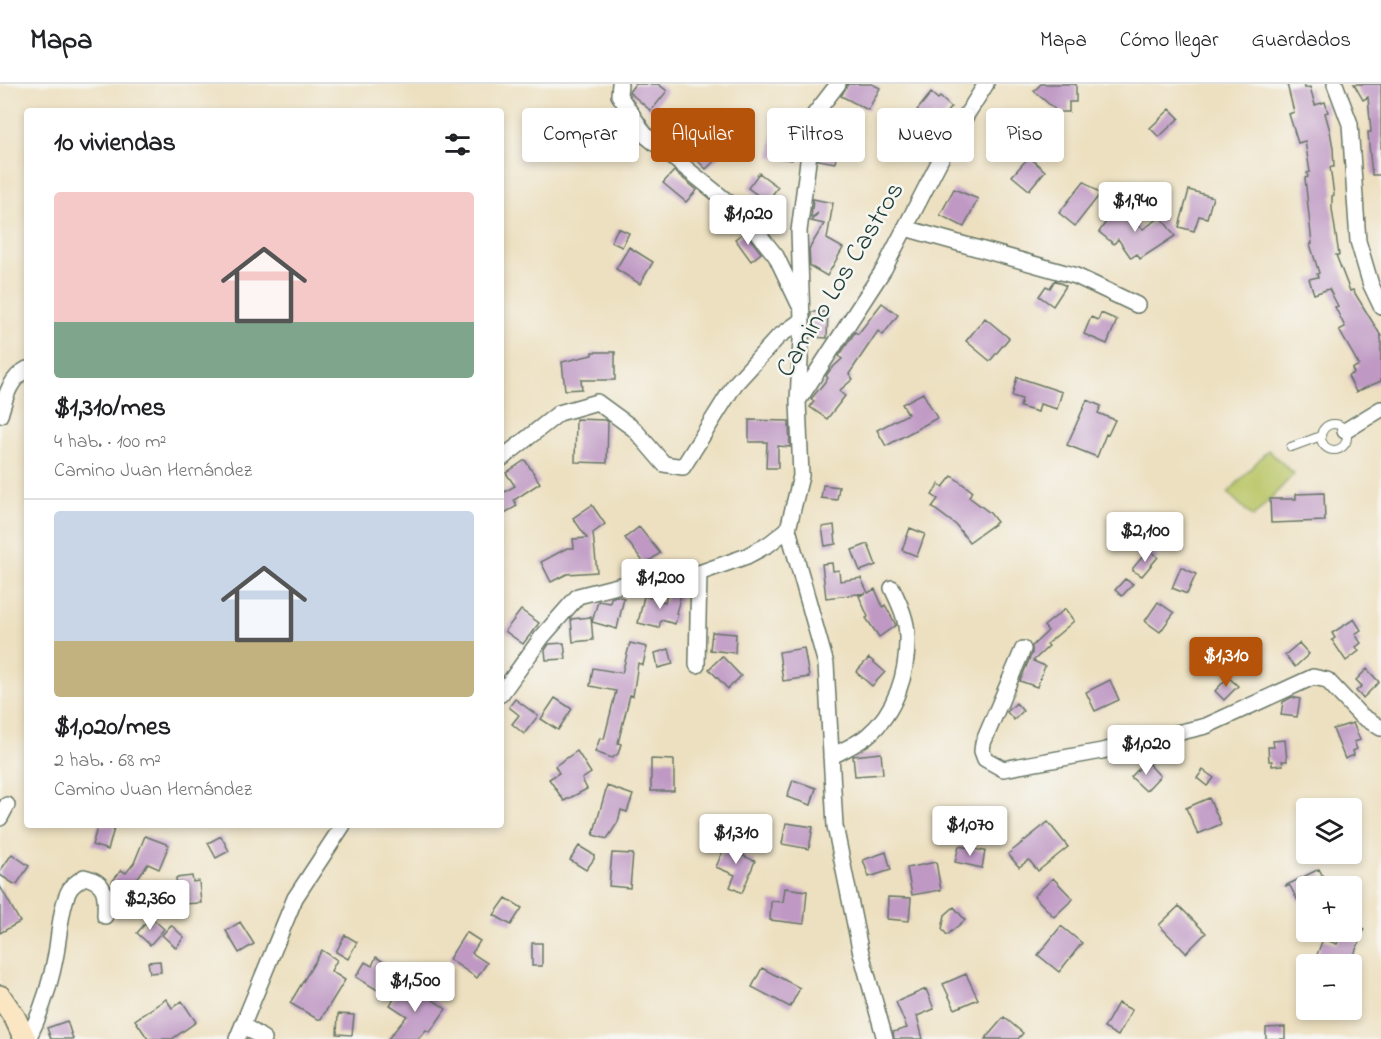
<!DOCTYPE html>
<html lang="es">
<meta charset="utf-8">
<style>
body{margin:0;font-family:"Indie Flower",sans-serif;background:#f2f2f2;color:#202124;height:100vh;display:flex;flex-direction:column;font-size:22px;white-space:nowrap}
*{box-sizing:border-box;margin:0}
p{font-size:20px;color:#757577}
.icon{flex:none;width:33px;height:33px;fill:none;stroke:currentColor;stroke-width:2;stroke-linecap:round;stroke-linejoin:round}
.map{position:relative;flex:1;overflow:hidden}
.side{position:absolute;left:24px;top:24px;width:480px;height:720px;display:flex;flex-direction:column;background:#fff;border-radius:6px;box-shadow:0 3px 9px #0003}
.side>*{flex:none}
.hud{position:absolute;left:522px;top:24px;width:570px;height:54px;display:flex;gap:12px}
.controls{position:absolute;left:1296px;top:714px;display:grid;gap:12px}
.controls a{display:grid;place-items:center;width:66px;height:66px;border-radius:6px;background:#fff;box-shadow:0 3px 9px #0003;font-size:30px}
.price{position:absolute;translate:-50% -51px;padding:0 14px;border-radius:6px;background:#fff;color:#222;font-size:20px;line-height:39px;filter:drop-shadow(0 2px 3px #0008)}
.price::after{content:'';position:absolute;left:50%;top:36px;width:18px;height:14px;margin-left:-9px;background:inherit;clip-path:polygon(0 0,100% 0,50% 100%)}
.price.on{background:#b45309;color:#fff}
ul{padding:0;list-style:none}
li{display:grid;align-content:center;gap:12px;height:318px;padding:0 30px}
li+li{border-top:2px solid #e0e0e0}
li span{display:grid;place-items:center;height:186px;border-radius:6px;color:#555}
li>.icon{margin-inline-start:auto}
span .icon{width:108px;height:108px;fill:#fffc;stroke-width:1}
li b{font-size:26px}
h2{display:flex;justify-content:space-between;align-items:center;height:72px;padding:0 30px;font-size:26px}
.tag{padding:0 21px;border-radius:6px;background:#fff;box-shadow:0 3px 9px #0003;font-size:21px;line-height:54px}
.tag.on{background:#b45309;color:#fff}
header{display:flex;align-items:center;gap:36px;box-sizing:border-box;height:84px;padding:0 30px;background:#fff;border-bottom:2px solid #e0e0e0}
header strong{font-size:28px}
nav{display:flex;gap:33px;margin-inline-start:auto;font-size:21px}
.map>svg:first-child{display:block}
.green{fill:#bac667;stroke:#6c824e;stroke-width:1.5}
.building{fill:#bf99c4}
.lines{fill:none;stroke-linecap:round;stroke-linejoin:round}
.lane-casing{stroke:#677665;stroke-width:10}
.street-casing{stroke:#677665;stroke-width:18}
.secondary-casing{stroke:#677665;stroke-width:24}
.lane{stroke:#fff;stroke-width:8}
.street{stroke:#fff;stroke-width:15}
.secondary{stroke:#fbe6c4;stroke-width:21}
.labels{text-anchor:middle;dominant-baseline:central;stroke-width:5;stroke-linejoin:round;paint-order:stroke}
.street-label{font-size:27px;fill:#1f3d34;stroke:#f6f6f2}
</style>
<header>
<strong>Mapa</strong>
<nav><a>Mapa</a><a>Cómo llegar</a><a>Guardados</a></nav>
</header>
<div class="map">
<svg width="1381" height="955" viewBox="0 0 1381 955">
<rect width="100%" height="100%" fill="#f6f6f2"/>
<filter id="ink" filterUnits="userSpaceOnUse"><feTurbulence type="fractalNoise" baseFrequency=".0167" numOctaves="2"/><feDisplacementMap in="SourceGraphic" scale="12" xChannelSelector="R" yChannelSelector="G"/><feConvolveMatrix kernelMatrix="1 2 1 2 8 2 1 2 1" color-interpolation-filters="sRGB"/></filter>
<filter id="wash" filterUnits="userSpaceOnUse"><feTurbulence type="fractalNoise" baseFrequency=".008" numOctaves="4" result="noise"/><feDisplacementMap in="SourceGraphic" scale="24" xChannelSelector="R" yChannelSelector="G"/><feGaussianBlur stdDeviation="1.35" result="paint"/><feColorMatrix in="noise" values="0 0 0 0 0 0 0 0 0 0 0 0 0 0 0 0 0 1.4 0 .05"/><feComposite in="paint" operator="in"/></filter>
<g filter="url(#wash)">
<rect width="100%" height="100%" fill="#ede0c0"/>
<path class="green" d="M1268,366L1294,390L1253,433L1228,409Z"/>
<g id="blocks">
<path class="building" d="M635,0H658L667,7L651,27L629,8Z
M848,0H872L880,4L868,26L841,12Z
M1041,0H1076V18H1069V28H1058L1034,7Z
M1287,0H1304L1305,4L1310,3L1315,21L1325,18L1328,28L1325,29L1330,47L1333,64L1334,83H1330L1334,111L1332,112V125L1339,171H1336L1350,207L1353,206L1381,252V297L1356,308L1348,292L1354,289L1352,285L1359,281L1339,246L1345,243L1335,223L1338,222L1329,205L1314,210L1309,195L1318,193L1317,190L1319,189L1310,160H1312L1305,94L1308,93L1307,89L1310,88L1305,57L1298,59L1289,30L1294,28Z
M1354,0H1381V91H1372L1369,61L1368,48H1371L1368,13L1363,16Z
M931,9L938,15L940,13L951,23L940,36L934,32L926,40L914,30Z
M1170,25L1179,34L1159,53L1150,44Z
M599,29L609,41L589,57L579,45Z
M826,32L843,35L835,79L818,76L823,38Z
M675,41L681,51L670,58L664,48Z
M773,43L796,46L792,76L770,73Z
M697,45L722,70L706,85L681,60Z
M1029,73L1045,87L1029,106L1012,92Z
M674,87L697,106L686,118L663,99Z
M759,89L778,103L767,118L748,104Z
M1084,97L1100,110L1075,142L1059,129Z
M954,105L978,115L964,143L940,131Z
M1189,106L1213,113L1207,134L1199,132L1194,147L1179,143Z
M813,115L833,119L827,155L843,164L827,192L810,182L809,165L824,140L811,137L818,129L811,134Z
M1120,117L1133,127L1128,133L1143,145L1161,133L1175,152L1140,175L1137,170L1131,174L1118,155L1114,160L1099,148Z
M618,144L629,149L622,163L611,158Z
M745,148L761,169L751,177L735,155Z
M629,163L653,178L640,200L616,185Z
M1055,196L1066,202L1053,222L1039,212L1046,202L1050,204Z
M882,219L898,231L883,251L878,247L849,290L853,295L839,307L845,312L827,335L810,323L814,317L811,315L828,294L826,292L830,286L842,275L839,272L855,248L858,250Z
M811,228H828L827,254L811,253Z
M1101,229L1117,236L1107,260L1084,250L1091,233L1098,236Z
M985,234L1009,254L990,277L966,257Z
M592,268H615V296H581L582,305L565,306L562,278L592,271Z
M1017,293L1062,308L1057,325L1040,320L1038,328L1020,323L1022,315L1012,312Z
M923,309L937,334L886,362L877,346L908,330L902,320Z
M1087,316L1101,322L1098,329L1115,336L1108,351L1106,350L1097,373L1067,361Z
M576,335L605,336L608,338L607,379L575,378Z
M749,336L789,337L790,363L778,362V384H766L767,358H749Z
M525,376L540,399L514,416L517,422L501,431V410L515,402L506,389Z
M952,392L972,407L969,413L990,429L997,438L969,458L956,441L932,423L938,415L932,411L939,400L943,403Z
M823,401L839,403L837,416L821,414Z
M1324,409L1325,437L1271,439L1270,415H1296V410Z
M592,421L605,440L593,449L597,488L567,490L551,498L541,478L567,464H574L573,455L587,454L573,434Z
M834,441L836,460L825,462L822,443Z
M639,443L660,469L645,480L625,454Z
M910,444L925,450L917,472L902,466Z
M868,460L876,481L860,487L852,466Z
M1149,465L1158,473L1142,492L1133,487V484Z
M832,479L833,487L839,486L840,497L861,494L868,509L875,505L883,523L885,521L896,541L879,553L866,534L868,533L859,512L866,509L826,514L822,480Z
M1181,483L1196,490L1187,510L1172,504Z
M1125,495L1133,500L1122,512L1115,506Z
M668,507L681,511L676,529L678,530L675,540L661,536L659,544L638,539L644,512L665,518Z
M616,512L624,514L617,545L592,538L598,517L610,519L611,514Z
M1158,518L1174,529L1160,548L1145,537Z
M1065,525L1074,537L1047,560L1049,562L1033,577L1045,582L1037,603L1020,597L1032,569V562L1048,547L1044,542Z
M521,526L539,539L523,560L505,547Z
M591,533L593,556L573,558L571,535Z
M1354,535L1361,546L1355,550L1361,559L1356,563L1359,567L1346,577L1332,556L1335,554L1332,549Z
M712,548L736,550L735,569L710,566Z
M564,559L566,575L546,576L545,566L549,560Z
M630,559L647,563L643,581L638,579L633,612L630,611L618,659L621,660L618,670L612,674L595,668L600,654L604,655L616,607L590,602L593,584L622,589Z
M1299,559L1309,570L1295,583L1285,571Z
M804,564L809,593L783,597L779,568Z
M669,565L673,580L658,584L655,569Z
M722,572L741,592L728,605L709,585Z
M869,574L885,588L872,602L856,588Z
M1367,585L1379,598L1363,614L1356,607L1362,602L1356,596Z
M1228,593L1238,602L1224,616L1215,607Z
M1110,596L1119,616L1095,627L1086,608Z
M1292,613L1300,615L1297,633L1281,631L1283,618Z
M555,614L572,625L558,646L541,635Z
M515,615L538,632L524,650L512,640L519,631L509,623Z
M1016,619L1023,627L1014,636L1007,628Z
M1353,639L1360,656L1354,658L1357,665L1353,667L1354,671L1345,675L1333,645Z
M1285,656L1287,677H1282L1283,681L1272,682V677H1269L1268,663H1274L1273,657Z
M577,667L591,689L582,695L587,705L564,717L549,695L559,689L555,682Z
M881,669L883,690L855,692L853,672Z
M651,675L674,676V707H651Z
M1146,677L1160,692L1146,707L1131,693Z
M1203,686L1214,694L1207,702L1197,694Z
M793,696L816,704L811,721L787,713Z
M607,702L633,711L627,728L621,726L618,738L607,755L593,751Z
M1209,714L1221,740L1198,750L1186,724Z
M1048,738L1068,763L1038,787L1029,776L1019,783L1008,770Z
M786,739L813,743L809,765L782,760Z
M98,741H115L108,766L92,761Z
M145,752L169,761L159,785L148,780L136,796L148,806L129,830L115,819L124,808L112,798L121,786L126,789L134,779Z
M221,752L229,767L216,774L208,759Z
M727,757L747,765L743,772L755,777L742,809L730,803L735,791L716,783Z
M579,762L594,771V775L586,786L570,776Z
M959,762L985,767L982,784L955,778Z
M886,768L891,786L869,793L863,776Z
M612,769L633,770L630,804L609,802Z
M12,770L29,782L17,800H14L0,791V787Z
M936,778L941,806L912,811L907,784Z
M1319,785L1328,802H1306V813L1298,817L1290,802H1285Z
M192,792L193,798L199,797L201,819L179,820L176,794Z
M1053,794L1073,815L1054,833L1034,812Z
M0,802L20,838L0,849Z
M785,804L807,807L804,840L770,836L771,817L783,818Z
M888,813L911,814L909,837L887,835Z
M506,814L522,824L511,841L494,831Z
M1179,822L1206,849L1186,869L1159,841Z
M954,823L965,836L947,851L942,845L945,831Z
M151,833L164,845L150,861L137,849Z
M240,838L254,860L239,869L226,847Z
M1352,840L1364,845L1352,876L1342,871L1338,880H1328L1315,876L1323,855L1337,860L1342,848H1352Z
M171,841L184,853L176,864L162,851Z
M1061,842L1082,859L1059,888L1038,871Z
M466,848L480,857L472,869L487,879L477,894L449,875Z
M345,851L357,858L348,875L336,868Z
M532,859H542V882H532Z
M322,866L337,876L331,887L345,896L321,935H317L290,919Z
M376,873L393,884L379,907L356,893L365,878L372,882Z
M160,877L161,888L150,889L148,878Z
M762,884L800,904L790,923L752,903Z
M966,890L978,915L955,925L943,900Z
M406,897L446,925L430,948L426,946L418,955H388L407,932L390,921Z
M926,905L934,925L917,932L923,955H894L893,948L907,944L896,918Z
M166,915L172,924L182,917L196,938L172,955H148L135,936Z
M1118,919L1132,926L1118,952L1104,944Z
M338,930L354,931L352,951L337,950Z
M1004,933L1023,949L1018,955H985Z
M67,937L73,955H51L47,944Z
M1285,943V955H1266V944Z"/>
</g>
</g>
<g filter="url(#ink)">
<use href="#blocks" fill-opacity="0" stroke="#677665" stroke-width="1.5"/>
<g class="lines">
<g class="lane-casing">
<path id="lane" d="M1321 353a13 13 0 1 1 26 0a13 13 0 1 1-26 0Z
M1291,363L1321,352"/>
</g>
<g class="street-casing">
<path id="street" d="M620,0L619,11L646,52L734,123L752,142L776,172L799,220
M1335,0L1350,40L1358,157L1371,201L1381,222
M905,144L1076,192L1137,221
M798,317L802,236L799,147L814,31L838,0
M0,331C5,314 10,294 27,285
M1345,347L1381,325
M501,375L559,329L597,318L634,345L664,380L683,383L735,300L778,253L802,236
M788,445L826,580L835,742L860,865L885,955
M1023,565L983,659L982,667L985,675L1003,685L1102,667L1206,642L1313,593L1327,596L1360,631L1381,644
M697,581L699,489
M501,610L542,553L578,512L653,493L699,489L747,472L769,460L788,445L801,392L798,317L884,185L950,57L986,0
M831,673C843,666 857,660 867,652C896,628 908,589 907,552C907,535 899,519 892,504
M0,734L7,721
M243,941L264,955
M28,955C41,929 51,898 56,870C59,853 61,819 70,805C73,800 79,797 84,793C107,798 106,811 105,832
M237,955L295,814L343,741"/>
</g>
<g class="secondary-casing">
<path id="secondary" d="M0,912L15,934L25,955"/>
</g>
<use href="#lane" class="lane"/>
<use href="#street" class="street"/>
<use href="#secondary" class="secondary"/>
</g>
</g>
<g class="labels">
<g class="street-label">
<text transform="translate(841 196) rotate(-59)">Camino Los Castros</text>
</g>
</g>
</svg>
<div class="controls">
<a><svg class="icon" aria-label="layers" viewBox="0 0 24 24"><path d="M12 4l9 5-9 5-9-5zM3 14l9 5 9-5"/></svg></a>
<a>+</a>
<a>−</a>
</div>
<b class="price" style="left:1135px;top:149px">$1,940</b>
<b class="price" style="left:748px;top:162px">$1,020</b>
<b class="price" style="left:1145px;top:479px">$2,100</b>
<b class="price" style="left:660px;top:526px">$1,200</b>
<b class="price on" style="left:1226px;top:604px">$1,310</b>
<b class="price" style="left:1146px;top:692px">$1,020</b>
<b class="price" style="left:970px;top:773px">$1,070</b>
<b class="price" style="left:736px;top:781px">$1,310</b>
<b class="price" style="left:150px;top:847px">$2,360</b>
<b class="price" style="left:415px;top:929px">$1,500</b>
<div class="hud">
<a class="tag">Comprar</a>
<a class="tag on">Alquilar</a>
<a class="tag">Filtros</a>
<a class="tag">Nuevo</a>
<a class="tag">Piso</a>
</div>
<section class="side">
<h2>10 viviendas<svg class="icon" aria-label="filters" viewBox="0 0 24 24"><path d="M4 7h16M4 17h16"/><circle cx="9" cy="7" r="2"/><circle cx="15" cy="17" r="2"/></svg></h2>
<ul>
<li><span style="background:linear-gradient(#f6c9c9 70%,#7fa58c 0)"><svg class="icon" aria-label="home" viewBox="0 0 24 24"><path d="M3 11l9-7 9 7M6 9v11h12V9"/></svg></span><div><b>$1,310/mes</b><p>4 hab. · 100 m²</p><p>Camino Juan Hernández</p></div></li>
<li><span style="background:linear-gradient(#c9d6e8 70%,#c2b280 0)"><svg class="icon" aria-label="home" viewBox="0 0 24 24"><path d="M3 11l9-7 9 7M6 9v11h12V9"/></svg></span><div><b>$1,020/mes</b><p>2 hab. · 68 m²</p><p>Camino Juan Hernández</p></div></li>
</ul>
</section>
</div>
